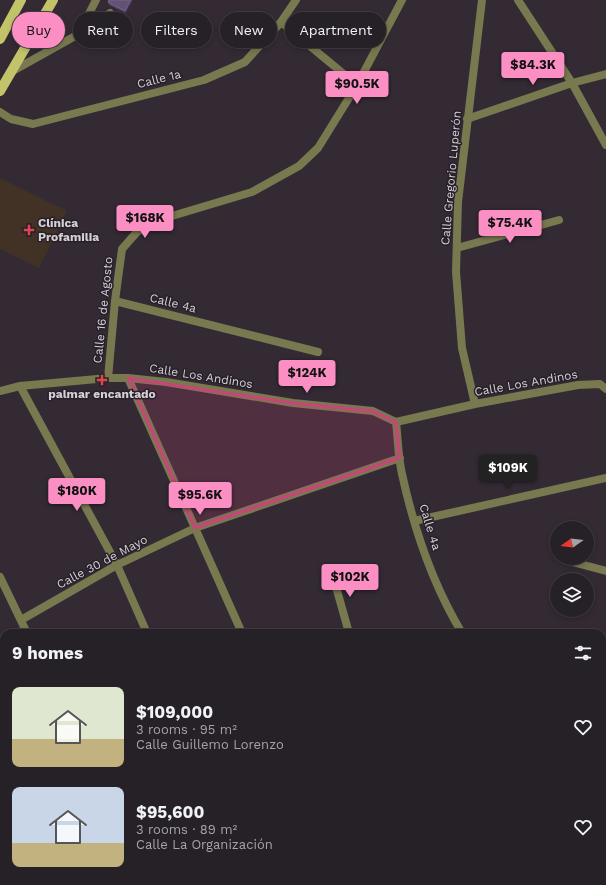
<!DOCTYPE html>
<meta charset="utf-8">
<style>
body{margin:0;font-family:"Work Sans",sans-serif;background:#322d33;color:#f1f3f6;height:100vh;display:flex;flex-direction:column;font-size:15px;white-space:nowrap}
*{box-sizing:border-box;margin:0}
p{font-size:13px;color:#a4a3a7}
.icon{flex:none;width:22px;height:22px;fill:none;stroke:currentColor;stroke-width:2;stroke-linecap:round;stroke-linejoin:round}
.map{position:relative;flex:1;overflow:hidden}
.sheet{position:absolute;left:0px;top:629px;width:606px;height:256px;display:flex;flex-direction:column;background:#262027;border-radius:12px 12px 0 0;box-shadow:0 2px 6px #0003,0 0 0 1px #423e44}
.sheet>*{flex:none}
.guide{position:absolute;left:12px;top:12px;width:400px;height:36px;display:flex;gap:8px}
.needle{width:26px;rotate:256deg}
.controls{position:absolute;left:550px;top:521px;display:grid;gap:8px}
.controls a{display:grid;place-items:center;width:44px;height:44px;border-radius:50%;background:#262027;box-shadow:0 2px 6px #0003,0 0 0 1px #423e44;font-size:20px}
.price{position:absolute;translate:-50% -34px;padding:0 9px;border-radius:4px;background:#fb8fc4;color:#111;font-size:13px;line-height:26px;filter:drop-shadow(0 1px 2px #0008)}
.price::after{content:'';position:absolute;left:50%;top:24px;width:12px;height:9px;margin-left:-6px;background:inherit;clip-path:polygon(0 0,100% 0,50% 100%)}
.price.selected{background:#222;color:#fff}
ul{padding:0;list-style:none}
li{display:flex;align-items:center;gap:12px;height:100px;padding:0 12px}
li span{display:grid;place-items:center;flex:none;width:112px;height:80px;border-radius:8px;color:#555}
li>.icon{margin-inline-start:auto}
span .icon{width:48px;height:48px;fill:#fffc;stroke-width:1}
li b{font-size:17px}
h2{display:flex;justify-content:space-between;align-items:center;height:48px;padding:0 12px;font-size:17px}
.tag{padding:0 14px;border-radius:18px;background:#262027;box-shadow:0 2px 6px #0003,0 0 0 1px #423e44;font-size:14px;line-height:36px}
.tag.selected{background:#fb8fc4;color:#111}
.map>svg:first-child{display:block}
.medical{fill:#413225}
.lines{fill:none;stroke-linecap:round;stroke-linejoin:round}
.lane{stroke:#78794f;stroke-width:8}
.street{stroke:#78794f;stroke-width:8}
.primary{stroke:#c3c46a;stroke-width:10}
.wall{fill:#53436a}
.shaded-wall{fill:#403250}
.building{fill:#615276;stroke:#736685}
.marked{fill:#c7467a;fill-opacity:0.2;stroke:#c7467a;stroke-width:3;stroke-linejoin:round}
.health-dot{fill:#e0444e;stroke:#29212a;stroke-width:1.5}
.labels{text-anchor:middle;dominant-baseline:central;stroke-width:3;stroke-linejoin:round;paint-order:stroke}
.street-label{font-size:12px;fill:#d5d0d6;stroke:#29212a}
.poi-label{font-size:12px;font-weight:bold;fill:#d5d0d6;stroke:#29212a;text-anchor:start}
</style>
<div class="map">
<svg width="606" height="885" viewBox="0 0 606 885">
<rect width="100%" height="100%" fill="#332a34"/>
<path class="medical" d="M0,178L67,211L39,268L0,249Z"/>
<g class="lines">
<path class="lane" d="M79,33L96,0
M11,72L77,35L110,13"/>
<path class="street" d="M518,0L572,83L606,145
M281,22L357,85
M0,112L11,119L33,124L204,80L245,62L281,22L296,0
M467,119L572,83L606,74
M457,248L559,220
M115,301L318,352
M108,378L115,301L122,249L137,232L162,219L252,192L299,166L318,148L357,85L402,0
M128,378L242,633
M20,386L117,565L147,633
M0,391L20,386L108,378H128L166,382L293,403L373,411L396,422L475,404L578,385L600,384L606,389
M475,404L462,348L456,272L458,202L482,0
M396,422C398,439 398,457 402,474C414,529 433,585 462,633
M414,521L606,478
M565,560L606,571
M331,569L349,633
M0,577L27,633
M21,620L117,565L195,528L400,458
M602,686L606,689
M0,865L4,875
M6,881L8,885
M120,881L121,885
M246,881L247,885
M353,881L356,885
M397,881L398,885
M498,881V885
M227,885L236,881"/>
<path class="primary" d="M0,39L21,0
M0,91L53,0"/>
</g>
<path class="wall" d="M133,0L126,13L109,5L108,2Z"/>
<path class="shaded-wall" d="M131,0H133L126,13L125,11Z"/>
<path class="building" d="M109,0H131L125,11L108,2Z"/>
<path class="marked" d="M128,378L293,403L373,411L396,422L400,458L195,528Z"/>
<g class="health-dot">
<path d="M27 224h4v4h4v4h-4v4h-4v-4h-4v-4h4z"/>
<path d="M100 374h4v4h4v4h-4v4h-4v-4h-4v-4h4z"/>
</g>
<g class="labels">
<g class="street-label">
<text transform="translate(159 79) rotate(-14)">Calle 1a</text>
<text transform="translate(451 178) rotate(-85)">Calle Gregorio Luperón</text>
<text transform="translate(173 303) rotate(14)">Calle 4a</text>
<text transform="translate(103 310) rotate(-84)">Calle 16 de Agosto</text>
<text transform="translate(201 376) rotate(9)">Calle Los Andinos</text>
<text transform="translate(526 383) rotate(-10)">Calle Los Andinos</text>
<text transform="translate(430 527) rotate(73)">Calle 4a</text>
<text transform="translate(102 562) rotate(-28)">Calle 30 de Mayo</text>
</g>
<g class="poi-label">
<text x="38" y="223">Clínica<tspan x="38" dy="14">Profamilia</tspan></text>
<text x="102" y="394" text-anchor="middle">palmar encantado</text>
</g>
</g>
</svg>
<div class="controls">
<a><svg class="needle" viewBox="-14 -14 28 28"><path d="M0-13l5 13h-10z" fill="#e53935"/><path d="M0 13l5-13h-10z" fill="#a4a3a7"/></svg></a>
<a><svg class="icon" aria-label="layers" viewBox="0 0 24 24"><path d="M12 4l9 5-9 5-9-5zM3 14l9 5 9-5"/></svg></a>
</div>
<b class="price" style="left:533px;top:86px">$84.3K</b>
<b class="price" style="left:357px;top:105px">$90.5K</b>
<b class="price" style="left:145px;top:239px">$168K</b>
<b class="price" style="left:510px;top:244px">$75.4K</b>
<b class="price" style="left:307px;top:394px">$124K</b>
<b class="price selected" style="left:508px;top:489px">$109K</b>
<b class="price" style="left:77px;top:512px">$180K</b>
<b class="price" style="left:200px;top:516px">$95.6K</b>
<b class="price" style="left:350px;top:598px">$102K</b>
<div class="guide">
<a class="tag selected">Buy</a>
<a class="tag">Rent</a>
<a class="tag">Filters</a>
<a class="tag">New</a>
<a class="tag">Apartment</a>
</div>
<section class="sheet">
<h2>9 homes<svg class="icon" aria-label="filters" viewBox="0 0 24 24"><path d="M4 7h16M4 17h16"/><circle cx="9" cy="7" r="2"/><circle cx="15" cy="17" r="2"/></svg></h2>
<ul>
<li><span style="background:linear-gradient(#dfe7d0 65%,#c2b280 0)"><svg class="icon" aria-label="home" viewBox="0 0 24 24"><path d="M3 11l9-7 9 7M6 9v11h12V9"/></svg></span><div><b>$109,000</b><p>3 rooms · 95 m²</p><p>Calle Guillemo Lorenzo</p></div><svg class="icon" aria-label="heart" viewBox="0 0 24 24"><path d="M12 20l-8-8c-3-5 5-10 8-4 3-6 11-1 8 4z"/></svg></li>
<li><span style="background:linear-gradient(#c9d6e8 70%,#c2b280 0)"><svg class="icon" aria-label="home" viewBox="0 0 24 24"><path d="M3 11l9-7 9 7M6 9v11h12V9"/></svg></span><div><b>$95,600</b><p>3 rooms · 89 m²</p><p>Calle La Organización</p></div><svg class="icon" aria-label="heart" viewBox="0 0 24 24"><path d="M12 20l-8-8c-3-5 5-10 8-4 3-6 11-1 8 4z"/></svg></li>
</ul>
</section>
</div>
